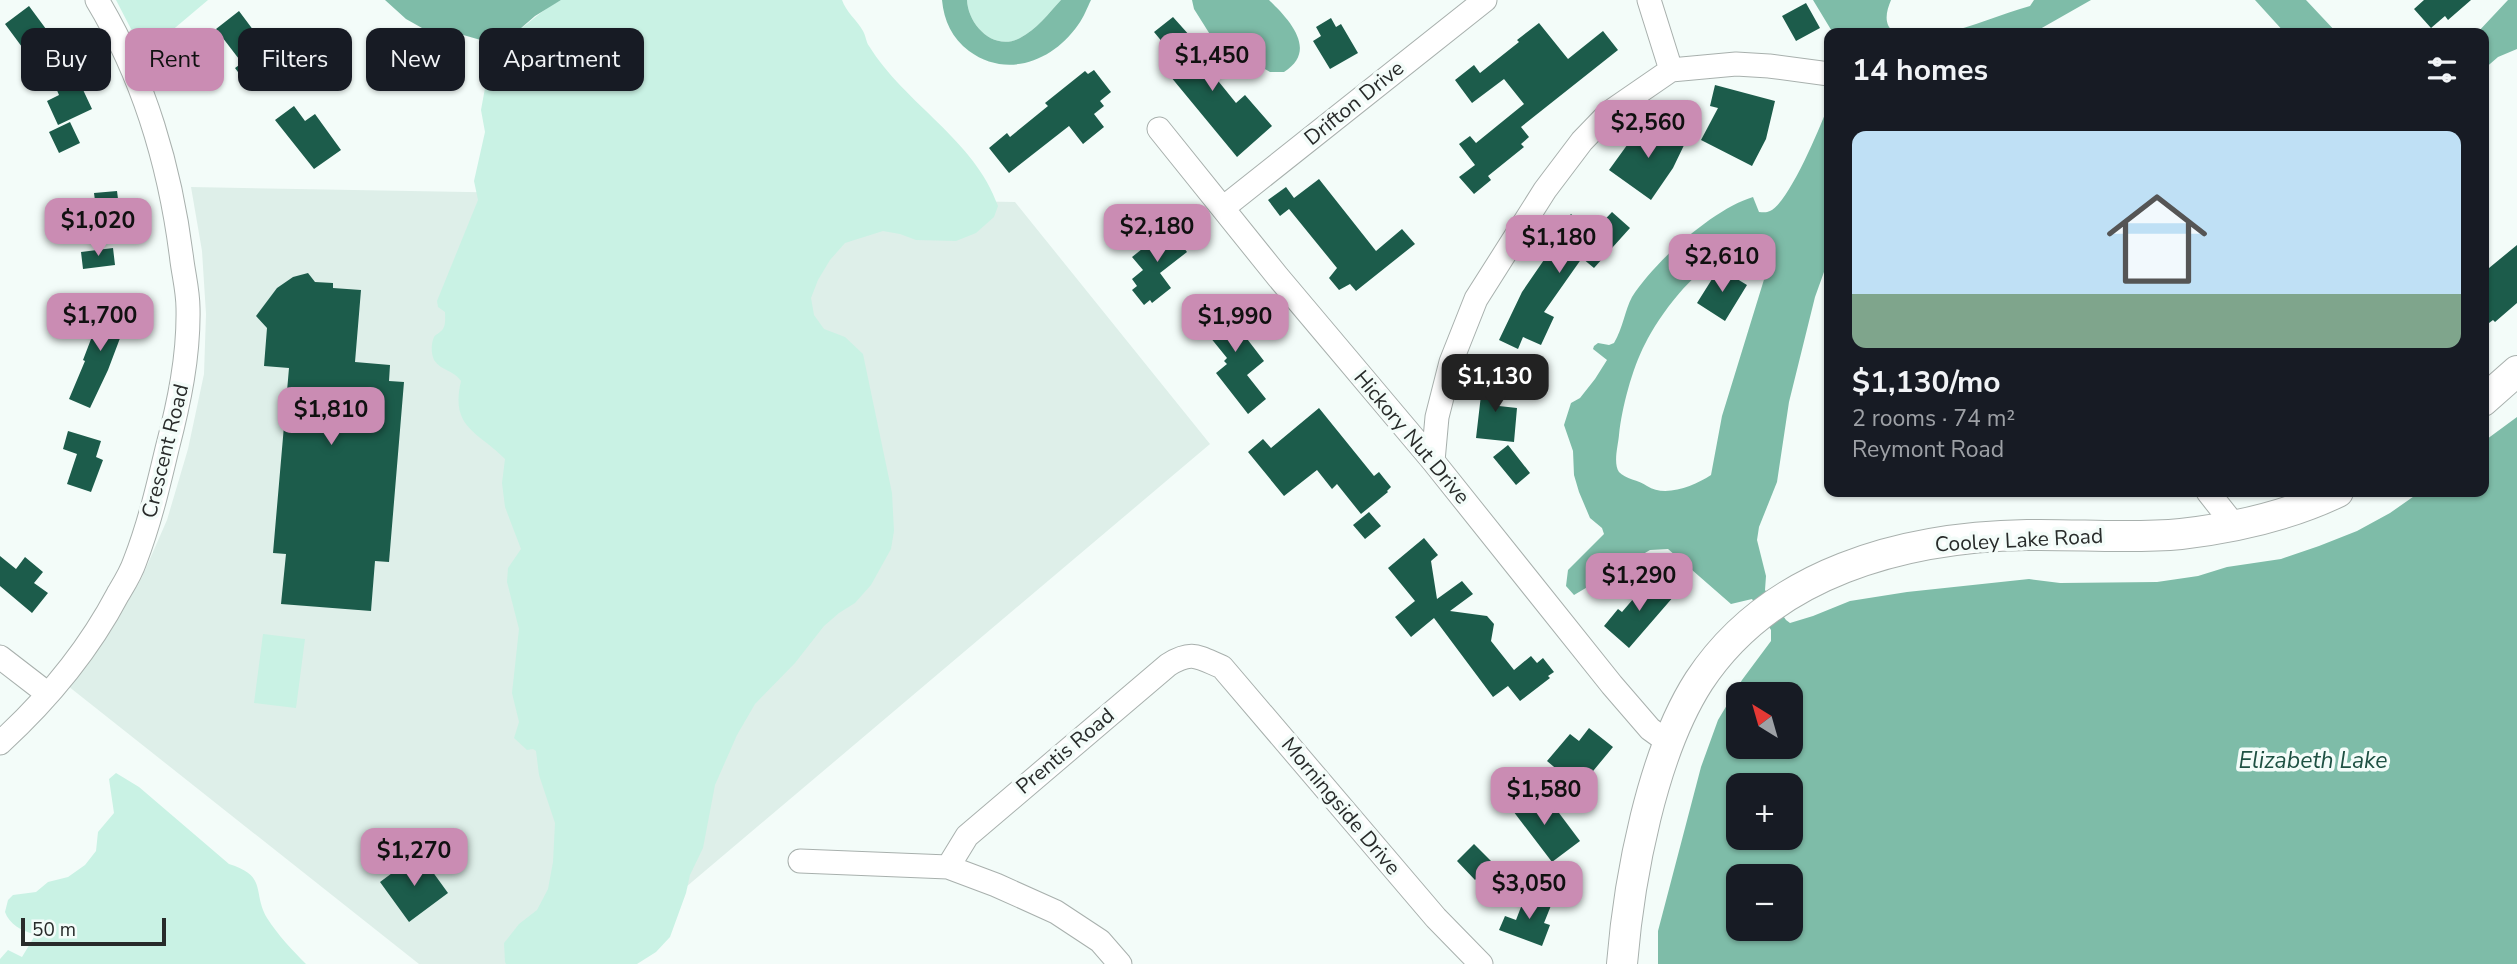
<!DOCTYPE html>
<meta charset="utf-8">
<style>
body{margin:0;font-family:"Nunito Sans",sans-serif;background:#242831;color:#f1f3f6;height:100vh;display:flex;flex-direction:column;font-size:26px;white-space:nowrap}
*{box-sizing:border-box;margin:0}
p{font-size:23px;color:#9ea1a6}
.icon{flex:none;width:38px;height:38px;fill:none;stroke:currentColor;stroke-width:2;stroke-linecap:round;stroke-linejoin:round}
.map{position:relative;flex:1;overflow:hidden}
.details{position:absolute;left:1824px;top:28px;width:665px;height:469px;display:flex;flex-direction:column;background:#171b24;border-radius:14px;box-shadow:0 2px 5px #0004}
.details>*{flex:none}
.guide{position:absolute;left:21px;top:28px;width:665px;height:63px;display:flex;gap:14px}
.needle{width:46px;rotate:323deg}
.controls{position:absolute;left:1726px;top:682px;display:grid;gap:14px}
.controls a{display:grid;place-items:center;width:77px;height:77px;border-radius:14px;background:#171b24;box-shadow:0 2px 5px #0004;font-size:35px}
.scale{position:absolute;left:21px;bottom:18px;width:145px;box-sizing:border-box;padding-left:7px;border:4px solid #282b2a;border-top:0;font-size:19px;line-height:24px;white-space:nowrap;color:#282b2a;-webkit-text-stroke:5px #f3fcf9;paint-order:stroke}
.price{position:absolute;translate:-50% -60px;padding:0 16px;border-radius:14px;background:#ca8cb3;color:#111;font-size:23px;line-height:46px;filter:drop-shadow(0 2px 4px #0008)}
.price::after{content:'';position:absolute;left:50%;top:42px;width:21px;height:16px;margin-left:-10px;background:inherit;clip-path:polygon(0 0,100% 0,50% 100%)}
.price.current{background:#222;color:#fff}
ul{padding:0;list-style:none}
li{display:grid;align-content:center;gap:14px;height:371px;padding:0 28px}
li+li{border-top:2px solid #363941}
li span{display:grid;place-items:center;height:217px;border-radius:14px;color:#555}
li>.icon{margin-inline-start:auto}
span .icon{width:126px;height:126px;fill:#fffc;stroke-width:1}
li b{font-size:30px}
h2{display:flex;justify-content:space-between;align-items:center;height:84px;padding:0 28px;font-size:30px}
.pill{padding:0 24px;border-radius:14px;background:#171b24;box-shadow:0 2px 5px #0004;font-size:24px;line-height:63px}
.pill.current{background:#ca8cb3;color:#111}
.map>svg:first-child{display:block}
.built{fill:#deefe9}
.green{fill:#c9f2e4}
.water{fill:#7ebca8;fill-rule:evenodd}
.building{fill:#1c5c4b}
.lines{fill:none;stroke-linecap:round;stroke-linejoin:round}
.minor-casing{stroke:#a8b0ad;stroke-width:25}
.major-casing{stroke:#a8b0ad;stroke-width:32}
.minor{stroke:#fff;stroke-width:23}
.major{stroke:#fff;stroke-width:30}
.labels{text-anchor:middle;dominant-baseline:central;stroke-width:7;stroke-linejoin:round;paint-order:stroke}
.street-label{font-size:21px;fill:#282b2a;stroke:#f3fcf9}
.water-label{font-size:23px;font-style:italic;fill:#1e5143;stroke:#f3fcf9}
</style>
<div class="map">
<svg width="2517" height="964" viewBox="0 0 2517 964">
<rect width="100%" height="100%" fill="#f3fcf9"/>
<path class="built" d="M191,187L1015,202L1210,444L595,964H419L68,686L110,632L142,577L167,520L188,449L204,374L206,314L202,251Z"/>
<path class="green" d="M116,0H208L144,54Z
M561,0H842C846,12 857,20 863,31C866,36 866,42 869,46C905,104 975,140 998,206L994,217L976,233L956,241L916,240L900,234L883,231L845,243L830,260L818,280L811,298L814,315L824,329L845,337L863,354L892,493L894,531L891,549L871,585L855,603L839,613L824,626L795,663L755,704L737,735L715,785L703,848L690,875L686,893L670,937L656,952L637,964H506L505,962L504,943L519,924L537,910L548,889L553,862L555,823L539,775L536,751L533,749L527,750L514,738L519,722L512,693L519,629L507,582L508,568L521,549L505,507L502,483L505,459C477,431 450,428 461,381C454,370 441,371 434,360C431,354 431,343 434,337C436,334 440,333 443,329C446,324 445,318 445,312L438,307L437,301L478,200L474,181L485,132L481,110L485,88L497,69L498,55L491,43C519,37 536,12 561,0Z
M967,0H1061C1049,13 1036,30 1020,38C994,52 968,25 967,0Z
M263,634L305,639L296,708L254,703Z
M116,773L139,787L229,864C268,876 252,892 267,918C277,934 293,951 306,964H0V959L8,950L22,957L34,937V934C22,931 9,924 5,912L8,900L13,895L36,892L48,882L68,877L85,865L96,851L98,832L114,813L109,779Z"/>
<path class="water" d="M385,0H561L535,16L506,41L491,43L446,30L432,32L422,28L406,19Z
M942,0H967C968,25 994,52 1020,38C1036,30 1049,13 1061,0H1091C1087,8 1084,17 1078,25C1053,61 1007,79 969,51C952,38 944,21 942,0Z
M1192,0H1269C1290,20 1318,51 1284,72H1270L1216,40L1211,36L1194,9Z
M1813,0H1891C1886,12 1883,25 1895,33H1833Z
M2034,0H2091L2033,33H1943C1973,27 2001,14 2030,6Z
M2255,0H2306L2337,33H2285Z
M2508,0H2517V49L2498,57L2483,70V33H2477Z
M1829,104V258L1815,297L1789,402L1777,482L1759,527L1757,540L1766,576L1765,590L1786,620L1790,623L1813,616L1850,601L1907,592L2029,579L2060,583L2157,582L2198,576L2227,567L2281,559L2319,546L2357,531L2390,513L2420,492H2483V442L2517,417V964H1658V931L1701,767L1718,720L1742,680L1771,641V630L1752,599L1731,604L1668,549L1650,550L1574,595L1566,586L1568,570L1604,534L1602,528L1590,518L1579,492L1574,475L1573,451L1564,425L1571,403L1580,398L1595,379L1607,360L1593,349L1594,346L1598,343L1609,345L1614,343C1623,328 1625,310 1632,297C1654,262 1713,209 1753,197L1759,212C1763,212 1766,213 1770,211C1789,203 1821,125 1829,104ZM1751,246L1761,249L1766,255V273L1722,416L1711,475C1694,486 1665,498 1647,486C1639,480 1625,479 1619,472C1613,463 1618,446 1619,435C1622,407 1632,369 1645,344C1664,307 1707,251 1751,246ZM1738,695H1790V747H1738ZM1738,786H1790V838H1738ZM1738,877H1790V929H1738Z"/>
<path class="building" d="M2424,0H2471L2448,20L2445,16L2431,28L2414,9Z
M1806,3L1820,28L1796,41L1782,16Z
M29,6L46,29L22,47L5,24Z
M239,11L266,47L257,55L272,75L252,91L235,68L242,63L216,29Z
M1173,17L1190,36L1185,40L1236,103L1245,95L1272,126L1237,157L1166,71L1178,61L1154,32Z
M1331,18L1336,27L1341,24L1358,53L1330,69L1313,41L1321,36L1316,27Z
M1539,23L1568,59L1603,31L1618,50L1521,127L1529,137L1521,144L1524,147L1488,176L1491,180L1474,194L1459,177L1475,165L1459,144L1470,136L1476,143L1524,104L1504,79L1472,103L1455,80L1474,65L1480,73L1519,42L1517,40Z
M1094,70L1111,92L1100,101L1104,106L1094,114L1104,127L1083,144L1069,126L1009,173L989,148L1007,133L1010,137L1048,106L1045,103L1085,71L1088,74Z
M78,79L92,109L58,125L47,101L59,95L56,88Z
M1715,85L1775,101L1766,139L1752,166L1701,140L1718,108L1710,106Z
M294,106L305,121L315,114L341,150L314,169L275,120Z
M70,122L80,143L59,153L49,132Z
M1651,124L1686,141L1673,168L1651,200L1609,170L1638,130L1644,133Z
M1319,179L1376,251L1402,229L1415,244L1356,291L1350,284L1339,290L1329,278L1337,268L1289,209L1280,216L1268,200L1286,187L1294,198Z
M117,191L123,238L100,240L94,193Z
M1612,212L1630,228L1594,268L1582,258L1544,312L1554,317L1541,345L1523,337L1518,349L1499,340L1522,292L1559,238L1554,234L1571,214L1587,229L1590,225L1595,230Z
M1172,225L1188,245L1184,248L1187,252L1160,273L1171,288L1152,303L1150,300L1144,305L1132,290L1137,286L1132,279L1143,270L1132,257Z
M2517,245V303L2495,322L2493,320L2489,323L2483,315V273Z
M113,248L115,265L83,269L81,252Z
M1719,268L1747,285L1725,321L1697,303Z
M308,273L315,282L333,283V288L361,290L355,362L390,365L389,381L404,382L389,562L375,561L371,611L281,604L286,554L273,553L289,368L264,366L267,328L256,316L277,288L293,277Z
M106,300L131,309L108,370L90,408L69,399L85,361L83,360Z
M1218,304L1227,315L1241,305L1254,321L1241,331L1264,361L1247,375L1266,399L1248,414L1216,373L1227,364L1224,361L1227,358L1197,321Z
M1483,378L1502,380L1499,406L1517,408L1514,442L1476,438Z
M1319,408L1374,476L1379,472L1391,487L1387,491L1388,492L1361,514L1337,484L1332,489L1317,470L1284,496L1248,452L1263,439L1271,448Z
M68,431L101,441L96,457L103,460L91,492L67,484L77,454L63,449Z
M1508,445L1530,473L1516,485L1493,457Z
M1369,512L1381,526L1365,539L1353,525Z
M1424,538L1438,555L1431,561L1437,599L1462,581L1473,594L1450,611L1487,616L1494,624L1491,641L1514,670L1531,656L1537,663L1543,658L1554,672L1548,676L1550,678L1520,701L1508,686L1493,697L1434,618L1411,637L1395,617L1415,601L1388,568Z
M0,556L16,569L25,557L43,572L34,583L48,593L32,613L0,586Z
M1652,577L1674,596L1629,648L1604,626L1618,609L1622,612Z
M1589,728L1613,747L1579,788L1547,761L1570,734L1579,741Z
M1524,790L1545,817L1556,809L1580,841L1552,862L1507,803Z
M1474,844L1493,863L1475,880L1457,861Z
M419,853L448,893L409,922L380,882Z
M1526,894L1552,903L1544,923L1550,925L1542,946L1499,930L1505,916L1516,920Z"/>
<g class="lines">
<g class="minor-casing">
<path id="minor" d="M1649,0L1671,70
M1159,129L1278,277L1433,461L1612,685L1650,729L1668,742
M1223,208L1485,0
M1433,461L1437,417L1451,362L1476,299L1545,190L1582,141L1610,112L1671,70L1736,64L1769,66L1829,74
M2208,492L2234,525
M0,657L48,694
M0,743C47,700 88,651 118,594C124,584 131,573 135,561C149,525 158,487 167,449C179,403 189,356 188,308C188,292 184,276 182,261C171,170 144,78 97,0
M800,861L948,867L996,885L1056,912L1100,941L1120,964
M948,867L967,836L1168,665C1192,650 1198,657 1222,667L1436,918L1481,964"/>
</g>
<g class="major-casing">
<path id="major" d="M2483,401L2517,371
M1622,964C1629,878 1652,754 1699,681C1771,572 1904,537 2027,535C2078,534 2130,539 2181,534C2233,528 2290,515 2338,492"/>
</g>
<use href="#minor" class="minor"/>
<use href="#major" class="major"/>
</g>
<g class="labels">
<g class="street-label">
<text transform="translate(1354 103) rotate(-39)">Drifton Drive</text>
<text transform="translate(1412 437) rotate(50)">Hickory Nut Drive</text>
<text transform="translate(165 451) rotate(-76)">Crescent Road</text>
<text transform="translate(2019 540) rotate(-3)">Cooley Lake Road</text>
<text transform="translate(1065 751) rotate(-40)">Prentis Road</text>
<text transform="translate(1341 806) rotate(50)">Morningside Drive</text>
</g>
<g class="water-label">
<text x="2313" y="760">Elizabeth Lake</text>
</g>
</g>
</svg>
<div class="controls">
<a><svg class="needle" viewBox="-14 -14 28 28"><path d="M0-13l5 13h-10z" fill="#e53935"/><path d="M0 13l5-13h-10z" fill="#9ea1a6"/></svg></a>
<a>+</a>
<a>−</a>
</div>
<div class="scale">50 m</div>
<b class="price" style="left:1212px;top:93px">$1,450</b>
<b class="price" style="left:1648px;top:160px">$2,560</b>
<b class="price" style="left:98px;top:258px">$1,020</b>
<b class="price" style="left:1157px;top:264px">$2,180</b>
<b class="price" style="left:1559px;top:275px">$1,180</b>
<b class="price" style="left:1722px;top:294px">$2,610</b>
<b class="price" style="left:100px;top:353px">$1,700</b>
<b class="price" style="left:1235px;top:354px">$1,990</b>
<b class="price current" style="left:1495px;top:414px">$1,130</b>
<b class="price" style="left:331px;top:447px">$1,810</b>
<b class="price" style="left:1639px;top:613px">$1,290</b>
<b class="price" style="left:1544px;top:827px">$1,580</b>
<b class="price" style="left:414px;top:888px">$1,270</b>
<b class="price" style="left:1529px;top:921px">$3,050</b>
<div class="guide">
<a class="pill">Buy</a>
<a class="pill current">Rent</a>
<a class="pill">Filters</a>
<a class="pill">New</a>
<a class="pill">Apartment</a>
</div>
<section class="details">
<h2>14 homes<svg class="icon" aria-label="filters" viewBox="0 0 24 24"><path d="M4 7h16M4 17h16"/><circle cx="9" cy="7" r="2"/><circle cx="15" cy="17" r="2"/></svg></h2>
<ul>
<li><span style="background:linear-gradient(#bfe0f5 75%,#7fa58c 0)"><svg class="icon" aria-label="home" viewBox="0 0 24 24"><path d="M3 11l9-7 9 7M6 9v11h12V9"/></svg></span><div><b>$1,130/mo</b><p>2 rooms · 74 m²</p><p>Reymont Road</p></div></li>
</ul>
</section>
</div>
